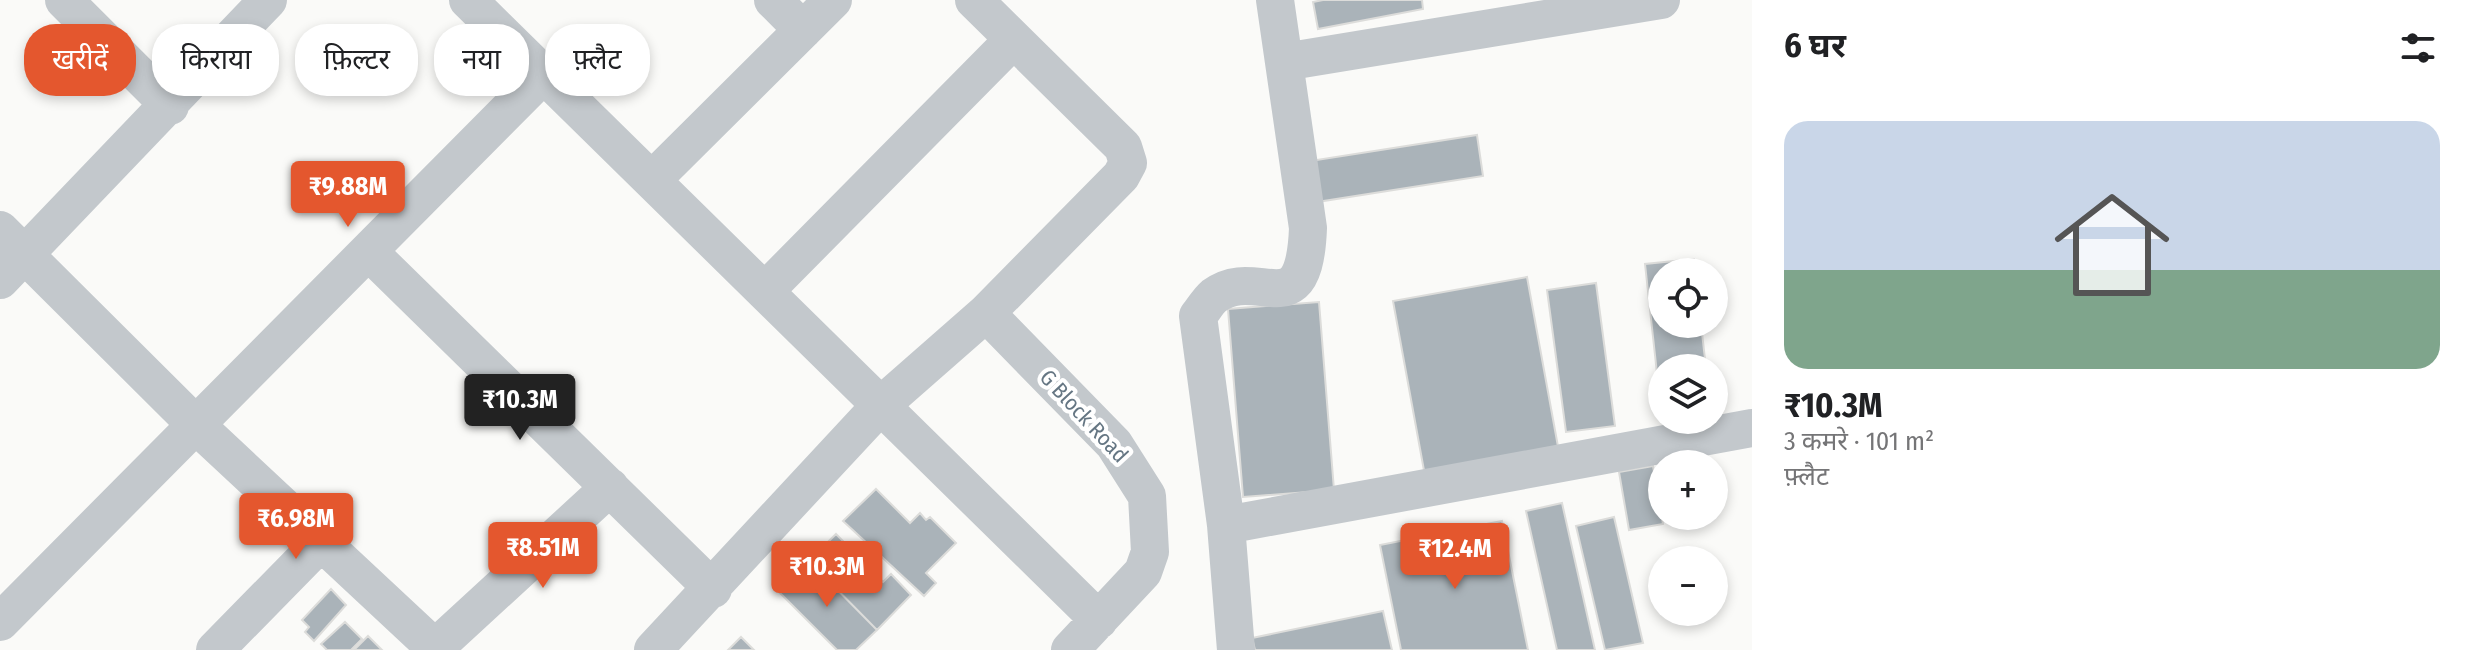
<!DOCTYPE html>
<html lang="hi">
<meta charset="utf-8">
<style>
body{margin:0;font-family:"Fira Sans Condensed","Noto Sans Devanagari",sans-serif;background:#f6f6f6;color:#202124;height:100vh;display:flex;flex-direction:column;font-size:30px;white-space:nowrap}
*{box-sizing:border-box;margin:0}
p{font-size:26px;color:#757577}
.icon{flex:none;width:44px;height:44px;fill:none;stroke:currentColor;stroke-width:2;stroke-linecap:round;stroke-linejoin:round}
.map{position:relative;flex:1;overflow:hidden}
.side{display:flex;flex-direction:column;background:#fff;width:720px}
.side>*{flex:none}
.banner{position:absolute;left:24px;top:24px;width:760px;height:72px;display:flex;gap:16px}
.buttons{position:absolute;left:1648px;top:258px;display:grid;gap:16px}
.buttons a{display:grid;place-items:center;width:80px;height:80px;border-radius:50%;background:#fff;box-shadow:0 4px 12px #0003;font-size:40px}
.price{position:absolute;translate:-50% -68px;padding:0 18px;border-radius:8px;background:#e4572e;color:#fff;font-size:26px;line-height:52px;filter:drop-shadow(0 2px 4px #0008)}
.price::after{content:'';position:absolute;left:50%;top:48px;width:24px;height:18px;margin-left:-12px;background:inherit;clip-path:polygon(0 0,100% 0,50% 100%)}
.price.selected{background:#222;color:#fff}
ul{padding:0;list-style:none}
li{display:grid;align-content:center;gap:16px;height:424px;padding:0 32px}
li span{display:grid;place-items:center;height:248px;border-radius:24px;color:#555}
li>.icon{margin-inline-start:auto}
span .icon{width:144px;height:144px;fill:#fffc;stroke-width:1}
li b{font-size:34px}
h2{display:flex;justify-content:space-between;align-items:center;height:96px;padding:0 32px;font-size:34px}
.pill{padding:0 28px;border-radius:32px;background:#fff;box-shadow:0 4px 12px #0003;font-size:28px;line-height:72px}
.pill.selected{background:#e4572e;color:#fff}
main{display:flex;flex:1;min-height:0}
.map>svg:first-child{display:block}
.building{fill:#aab3b9;stroke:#dcdcda;stroke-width:2}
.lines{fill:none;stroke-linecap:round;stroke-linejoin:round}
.minor{stroke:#c3c8cc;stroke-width:38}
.labels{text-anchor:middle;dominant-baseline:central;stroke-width:8;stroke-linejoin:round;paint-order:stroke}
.street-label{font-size:22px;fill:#657683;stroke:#fff}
</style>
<main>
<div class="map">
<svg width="1752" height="650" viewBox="0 0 1752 650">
<rect width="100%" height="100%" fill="#fafaf8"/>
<path class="building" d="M1323,0H1422L1423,9L1318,29L1313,2Z
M1477,135L1483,176L1317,202L1310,161Z
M1694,259L1696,272H1662V324H1701L1706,368H1662V419L1645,264Z
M1527,277L1559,452L1425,476L1393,301Z
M1596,283L1615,426L1566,432L1547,290Z
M1319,302L1334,490L1243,497L1228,309Z
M1653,466L1663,524L1629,530L1619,472Z
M876,489L910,523L920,513L926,520L930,517L956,543L926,573L936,583L924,596L843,521Z
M1562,503L1595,650H1557L1526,511Z
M1614,517L1643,643L1605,650L1576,526Z
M1502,521L1528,650H1401L1380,545Z
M836,534L883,582L891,574L911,595L877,630L809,561Z
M808,560L877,630L856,650H837L778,591Z
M331,589L346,605L314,641L305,632L309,627L302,620Z
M1383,611L1392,650H1255L1252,638Z
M345,622L362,639L351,650H327L321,644Z
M368,636L382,650H354Z
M741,637L754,650H728Z"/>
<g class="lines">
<path class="minor" d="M64,0L170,106
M468,0L1099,620
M773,0L803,30
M1284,62L1661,0
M653,179L833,0
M0,230L197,426L437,650
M369,252L713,589
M0,280L268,0
M765,291L1013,40
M986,313L1114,444L1147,496L1150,552L1143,572L1070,650
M1226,525L1752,428
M0,622L542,76
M435,648L610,487
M215,650L321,542
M653,650L880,406L986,313L1121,176L1128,163L1123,147L974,0
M1236,650L1226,525L1198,316C1203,310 1208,301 1214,296C1258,263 1304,331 1308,228L1275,0"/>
</g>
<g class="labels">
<g class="street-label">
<text transform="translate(1084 416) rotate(47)">G Block Road</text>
</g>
</g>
</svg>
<div class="buttons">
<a><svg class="icon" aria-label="locate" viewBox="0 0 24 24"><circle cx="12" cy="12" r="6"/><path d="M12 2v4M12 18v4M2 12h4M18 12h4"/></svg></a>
<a><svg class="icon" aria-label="layers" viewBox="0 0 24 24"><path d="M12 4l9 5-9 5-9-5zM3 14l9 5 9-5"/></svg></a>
<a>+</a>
<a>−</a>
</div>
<b class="price" style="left:348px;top:229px">₹9.88M</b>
<b class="price selected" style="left:520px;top:442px">₹10.3M</b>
<b class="price" style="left:296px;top:561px">₹6.98M</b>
<b class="price" style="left:543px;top:590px">₹8.51M</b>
<b class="price" style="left:1455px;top:591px">₹12.4M</b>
<b class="price" style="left:827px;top:609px">₹10.3M</b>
<div class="banner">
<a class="pill selected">खरीदें</a>
<a class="pill">किराया</a>
<a class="pill">फ़िल्टर</a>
<a class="pill">नया</a>
<a class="pill">फ़्लैट</a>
</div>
</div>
<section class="side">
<h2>6 घर<svg class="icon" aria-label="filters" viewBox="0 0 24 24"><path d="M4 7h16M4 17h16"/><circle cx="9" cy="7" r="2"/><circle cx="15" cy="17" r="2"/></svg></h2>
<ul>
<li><span style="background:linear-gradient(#c9d6e8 60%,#7fa58c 0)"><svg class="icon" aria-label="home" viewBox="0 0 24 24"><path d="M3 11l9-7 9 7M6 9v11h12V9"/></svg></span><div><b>₹10.3M</b><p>3 कमरे · 101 m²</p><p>फ़्लैट</p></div></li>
</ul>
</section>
</main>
